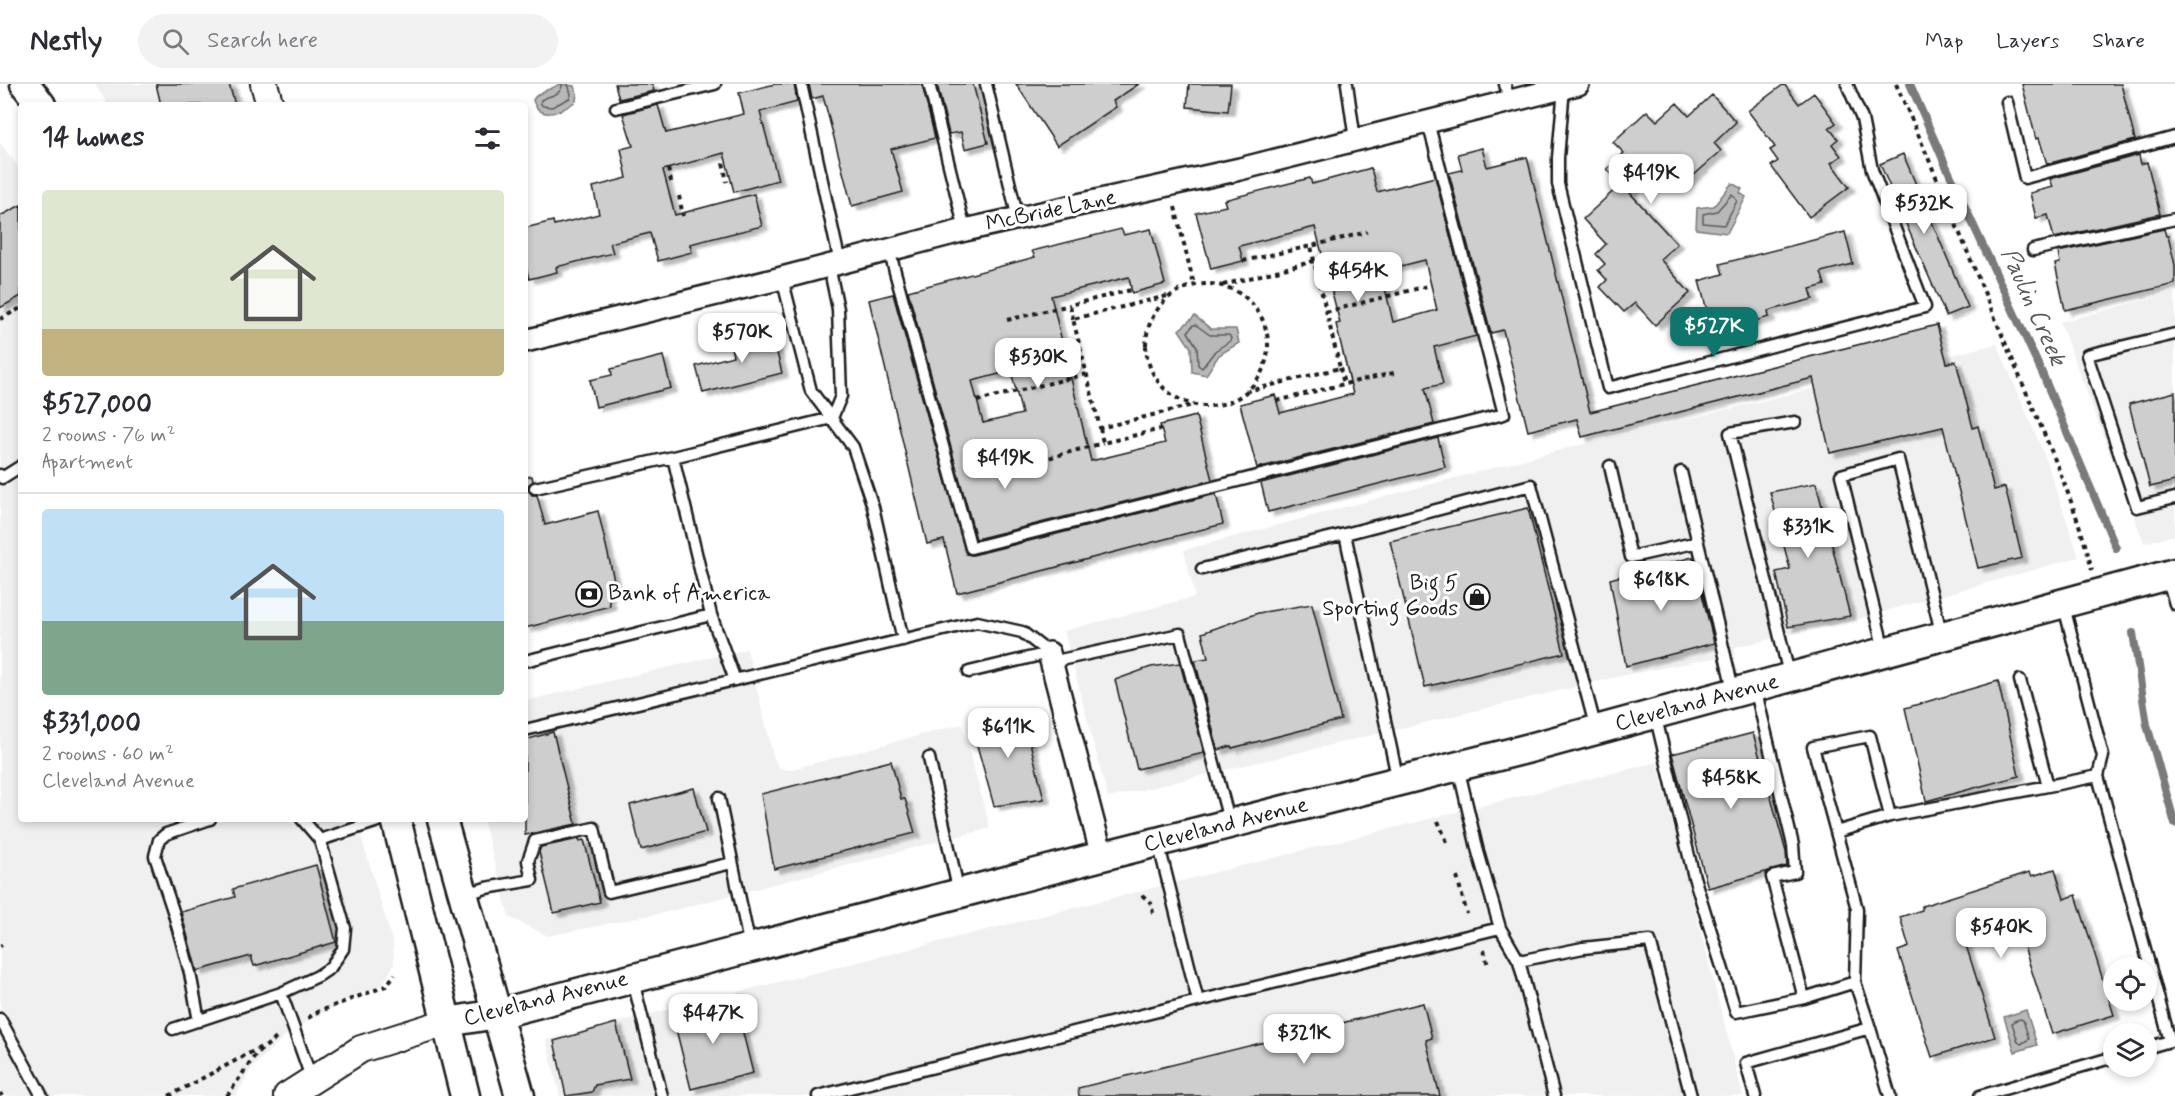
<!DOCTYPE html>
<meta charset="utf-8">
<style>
body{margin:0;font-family:Mynerve,sans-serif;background:#f2f2f3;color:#2b2b33;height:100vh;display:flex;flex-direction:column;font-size:22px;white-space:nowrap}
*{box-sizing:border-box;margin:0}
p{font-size:20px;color:#7c7c81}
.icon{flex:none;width:33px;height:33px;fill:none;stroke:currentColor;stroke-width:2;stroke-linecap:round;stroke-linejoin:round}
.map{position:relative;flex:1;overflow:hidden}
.sheet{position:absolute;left:18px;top:18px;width:510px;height:720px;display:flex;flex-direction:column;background:#fff;border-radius:6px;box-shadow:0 3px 9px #0003}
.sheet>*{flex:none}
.tools{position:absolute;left:2103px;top:873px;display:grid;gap:12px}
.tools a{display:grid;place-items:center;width:54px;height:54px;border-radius:50%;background:#fff;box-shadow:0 3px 9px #0003;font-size:30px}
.price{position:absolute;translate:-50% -51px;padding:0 14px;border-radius:12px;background:#fff;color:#222;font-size:20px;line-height:39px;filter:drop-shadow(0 2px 3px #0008)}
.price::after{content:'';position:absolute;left:50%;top:36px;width:18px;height:14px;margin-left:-9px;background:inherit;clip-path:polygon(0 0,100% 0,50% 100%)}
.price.on{background:#0f766e;color:#fff}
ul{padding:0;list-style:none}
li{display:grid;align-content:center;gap:12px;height:318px;padding:0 24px}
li+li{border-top:2px solid #e1e1e2}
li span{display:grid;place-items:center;height:186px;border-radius:6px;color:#555}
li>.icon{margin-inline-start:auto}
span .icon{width:108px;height:108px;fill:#fffc;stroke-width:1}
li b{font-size:26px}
h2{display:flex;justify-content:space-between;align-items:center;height:72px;padding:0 24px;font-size:26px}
header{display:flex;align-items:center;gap:36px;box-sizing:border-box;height:84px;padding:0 30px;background:#fff;border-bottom:2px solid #e1e1e2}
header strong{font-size:28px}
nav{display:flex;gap:33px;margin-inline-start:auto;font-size:21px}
.search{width:420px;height:54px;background:#f2f2f3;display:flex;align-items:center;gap:15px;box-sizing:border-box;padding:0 21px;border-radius:33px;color:#7c7c81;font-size:22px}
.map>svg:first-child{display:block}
.built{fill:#f0f0f0}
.water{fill:#b8b8b8;stroke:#7a7a7a;stroke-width:1.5}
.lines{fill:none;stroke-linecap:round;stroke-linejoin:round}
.shore{stroke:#5a5a5a;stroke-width:1.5}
.stream{stroke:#7a7a7a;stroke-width:8}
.building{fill:#cecece;stroke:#1c1c1c;stroke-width:1.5;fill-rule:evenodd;filter:url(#shadow)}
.service-casing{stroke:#1c1c1c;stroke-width:15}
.minor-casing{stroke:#1c1c1c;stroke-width:26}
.tertiary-casing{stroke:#1c1c1c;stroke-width:30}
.secondary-casing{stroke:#1c1c1c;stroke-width:33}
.path{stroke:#1c1c1c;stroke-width:4;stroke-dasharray:4.5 4.5;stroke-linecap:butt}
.service{stroke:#fff;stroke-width:10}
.minor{stroke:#fff;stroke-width:21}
.tertiary{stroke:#fff;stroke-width:26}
.secondary{stroke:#fff;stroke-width:28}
.labels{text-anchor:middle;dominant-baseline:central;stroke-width:6;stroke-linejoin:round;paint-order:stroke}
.street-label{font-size:22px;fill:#1c1c1c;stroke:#fff}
.poi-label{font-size:22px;fill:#1c1c1c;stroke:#fff;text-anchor:end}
.water-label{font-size:24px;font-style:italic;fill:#5a5a5a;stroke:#fff}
</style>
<header>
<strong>Nestly</strong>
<div class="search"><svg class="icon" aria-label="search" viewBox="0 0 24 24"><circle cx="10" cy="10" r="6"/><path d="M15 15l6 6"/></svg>Search here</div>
<nav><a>Map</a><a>Layers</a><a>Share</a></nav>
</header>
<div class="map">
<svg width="2175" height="1012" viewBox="0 0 2175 1012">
<defs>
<filter id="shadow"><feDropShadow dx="6" dy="4" stdDeviation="1.5" flood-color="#0004"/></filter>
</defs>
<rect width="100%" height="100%" fill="#fff"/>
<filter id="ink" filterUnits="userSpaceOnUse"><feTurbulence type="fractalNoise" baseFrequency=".0167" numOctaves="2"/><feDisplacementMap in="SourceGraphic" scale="12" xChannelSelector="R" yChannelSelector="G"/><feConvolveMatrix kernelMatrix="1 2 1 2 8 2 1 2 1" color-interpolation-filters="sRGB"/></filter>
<g filter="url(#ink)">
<path class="built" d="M95,0H238L244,21H108Z
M0,59L21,86V735H356L393,860L394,880L383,901L360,909L291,946L251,985L236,1012H0Z
M2175,208V451L2144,459L2060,238Z
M1997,260L2044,370L2079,473L1847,538L1735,563V570L1625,591L1108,714L1064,547L1195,513L1184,466L1572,363Z
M747,565L774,675L779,684L789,686L962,640L990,744L667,828L548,852L509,833L483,735H525V617Z
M1657,678L1743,1012H560L546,956Z"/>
<path class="water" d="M559,0L574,2L577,9L576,17C563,27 540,39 533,16C539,6 550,7 559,0Z
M1732,99L1742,105L1740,109L1746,113L1727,149L1696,145L1697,124L1714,122Z
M1195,232L1211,245H1236L1239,259L1219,271L1206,291L1192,288L1191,264L1179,246Z
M2026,926L2037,961L2015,968L2004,933Z"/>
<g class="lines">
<path class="shore" d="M562,0C562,12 549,11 541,16L540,19L543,22L552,23L570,14L571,10L568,0
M1732,110L1737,117L1724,141L1703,139V130L1717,127Z
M1193,241H1196L1210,251H1229L1231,254L1230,257L1215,267L1202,284L1198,281L1197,263L1188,248Z
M2020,935L2023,936L2029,955L2021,960L2018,958L2012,939L2014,937Z"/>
<path class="stream" d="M1910,0L1941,71L2042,289L2116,464
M2133,549L2147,641L2175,740"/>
</g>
<path class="building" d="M156,0H229L235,21H161Z
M615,0H652L654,7L619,15Z
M775,0H794L797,18L760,28L778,96L734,108L724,69L663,86L675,131L754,110L762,142L690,160L692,168L658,177L650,149L610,159L613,169L556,183L557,188L529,195L525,179V144L553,137L554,141L599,130L593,103L627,94L621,65L633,62L623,30L658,21L666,49L744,30L739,9Z
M809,0H922L935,54L891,65L903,108L852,122L823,12L812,15Z
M937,0H973L988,59L965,65L961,48L949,50Z
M1016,0H1139L1113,17L1116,23L1057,62Z
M1189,0H1231L1228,27L1187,23Z
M1784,0L1799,20L1814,9L1836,39L1829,44L1838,55L1832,60L1841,72L1831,79L1849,103L1809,133L1771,82L1778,77L1770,66L1775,63L1748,27Z
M2022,0H2121L2135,56L2047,80L2039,54L2036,55Z
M1712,11L1736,38L1714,59L1721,67L1683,101L1662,79L1630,109L1677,160L1660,175L1690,209L1655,241L1635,219L1624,228L1600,203L1607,196L1598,186L1605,180L1596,170L1606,160L1583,135L1621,100L1607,85L1624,69L1613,58L1647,27L1657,37L1677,19L1689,32Z
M1482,64L1487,83L1527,73L1590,328L1937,241L1947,279L1956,277L1973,344L1978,342L1994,406L2005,403L2022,474L1978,484L1943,343L1830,369L1813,294L1582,353L1577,335L1528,347L1503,246L1491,249L1449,89L1462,86L1458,70Z
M1903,70L1968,223L1946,232L1880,80Z
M2139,71L2141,80L2147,78L2160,130L2054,154L2048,131L2036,134L2030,109L2053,103L2050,95Z
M1371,84L1377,108L1435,93L1476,252L1434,263L1443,300L1425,304L1434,340L1257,384L1240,320L1275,311L1280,329L1353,310L1336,240L1340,239L1315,143L1239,162L1243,177L1211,185L1196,129L1226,122L1224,116L1310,94L1312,100ZM1425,176L1437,226L1393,238L1381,187Z
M21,121V212L0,224V132Z
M1121,145L1124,151L1151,145L1165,200L1132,209L1129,193L1051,212L1091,377L1165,359L1160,341L1196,332L1212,396L976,455L908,207L1035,173L1032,167ZM1011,287L1022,330L983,339L972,297Z
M2164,145L2166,152H2168L2175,181V200L2065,226L2055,180L2060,179L2058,168Z
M1845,148L1853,180L1821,188L1825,201L1810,205L1813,215L1768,227L1769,233L1733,243L1729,229L1709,234L1699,197L1723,190L1720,180Z
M893,210L966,470L973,471L1216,410L1223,440L957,509L944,456L927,460L869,216Z
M772,249L782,289L703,309L696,282L733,272L730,258Z
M663,272L671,304L596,323L590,296L612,291L611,285Z
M2175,308V397L2150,403L2129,320Z
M1438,354L1445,383L1268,428L1261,399Z
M532,392L533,397L528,401V406L532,411H537L545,441L598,427L614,496L607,508L610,522L525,544V393Z
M1816,399L1850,532L1788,543L1776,488L1790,485L1770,408Z
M1528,424L1564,569L1425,603L1390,457Z
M1693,473L1714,559L1626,582L1610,495Z
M1312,520L1341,636L1232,664L1231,662L1218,666L1195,576L1208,574L1202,549L1258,529Z
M1180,579L1204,669L1137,685L1115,596L1151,583Z
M1998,597L2019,692L1926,717L1905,624Z
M1022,626L1044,715L994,722L971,640Z
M553,648L576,740L525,751V656Z
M1753,649L1786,768L1787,782L1708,804L1672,670Z
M891,677L901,715H905L915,749L774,785L761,710Z
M694,704L706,748L641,766L630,721Z
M579,755L580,757L584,756L600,818L554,829L539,768L541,763Z
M316,781L336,858L254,882L251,872L197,887L181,828L235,813L233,805Z
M2055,785L2064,815L2076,811L2114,931L2052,950L2017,841L1965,858L1995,953L1932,973L1898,867L1909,863L1900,833L1922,826V822L2030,788L2032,792Z
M735,917L753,989L691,1005L673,933Z
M1423,919L1432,954L1426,956L1440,1012H1079L1078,1004Z
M616,939L630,995L595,1001L592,1008L566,1012L554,957Z"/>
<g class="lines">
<g class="service-casing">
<path id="service" d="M801,0L840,179
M929,0L965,146
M986,0L1018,135
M1347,0L1355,56
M1505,0L1509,17
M1564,3L1558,74V100L1608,304L1925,223L1872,86L1862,35L1847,0
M2007,18L2025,94L2175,53
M616,24L715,0
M889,166L971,464L1504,330L1428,38
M2033,166L2175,135
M829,182L838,225L841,312L832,334
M782,194L811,307L853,363L873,423L903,556
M2175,250L2087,271L2137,423L2175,414
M673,373L711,531L735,596
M1610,382L1631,473L1698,458
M1681,388L1734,609
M0,391L2,394L21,382
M535,404L673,373L832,334
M1345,450L1531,401L1596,645
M1202,485L1345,450L1398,697
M2167,492L2175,520
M1884,566L1841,391L1898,375L1942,552
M525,577L711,531
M1051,578L1180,550L1230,740
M969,588L1049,569
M1790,594L1730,349L1795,338
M1655,630L1694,793L1736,928L1804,914L1772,793L1795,788L1793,761L1755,604
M525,646L977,538L1022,548L1049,569
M929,674L959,809
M1458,683L1478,768L1500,844L1519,877L1554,1012
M2098,692L2170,957L2146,964
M2048,702L2098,692L2103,672L2063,519
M719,714L750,863
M1890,732L2048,702L2020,596
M302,735L320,756L384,735
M1158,758L1198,917
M463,811L486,804L532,796L528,777L535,757L594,744L609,808L732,779
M1519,877L1583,864L1650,857L1691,1012
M633,897L662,1012
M1855,898L1870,944
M1804,914L1855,898L1857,825L1813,663L1870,652L1890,732L1836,748
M0,935L42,1012
M199,937L190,889L174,830L155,772L159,756L166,750L210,735
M173,945L281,909
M312,996L281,909L318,892L330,884L343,865L345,844L320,756
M818,1012L1198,917L1500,844
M1755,1012L1746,979L1870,944L1890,1012
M1980,1012L2114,973"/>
</g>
<g class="minor-casing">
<path id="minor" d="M525,257L782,194L965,146L1240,85L1578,0
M1049,569L1102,772"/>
</g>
<g class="tertiary-casing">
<path id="tertiary" d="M264,0L270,21
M287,1012L361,965L447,938"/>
</g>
<g class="secondary-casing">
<path id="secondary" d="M25,0L41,21
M396,735L465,1012
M442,735L520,1012
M447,938L497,930L1102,772L1526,665L2175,489"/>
</g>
<path class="path" d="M1896,0C1937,92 1974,185 2013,277C2042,346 2074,413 2092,486
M723,79L727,98
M668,85L672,101
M679,112L683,132
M1175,123L1194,201
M1243,177L1311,162
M1314,177L1311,162L1367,148
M1146 261a61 61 0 1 1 122 0a61 61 0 1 1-122 0Z
M1223,201L1314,177L1340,284L1248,307
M1167,212L1073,235L1100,344L1193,321
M1326,228L1431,201
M0,235L21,224
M1073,235L1070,221L1131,206
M1007,236L1070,221
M1340,284L1344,300L1398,288
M977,317L1087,290
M1277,317L1344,300
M1100,344L1103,359L1161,345
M1041,376L1103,359
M1438,737L1447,758
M1457,793L1467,830
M1142,811L1151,819L1153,829
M0,862L2,861
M1484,866L1488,882
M308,934L317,928L386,902L395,890
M0,1009L2,1012
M169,1012L263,962
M227,1012L256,970L279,952"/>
<use href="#service" class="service"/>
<use href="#minor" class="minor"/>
<use href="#tertiary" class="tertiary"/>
<use href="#secondary" class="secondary"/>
</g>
</g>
<defs>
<g id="bank-ring" transform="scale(1.35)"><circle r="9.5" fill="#fff" stroke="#1c1c1c" stroke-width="1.5"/><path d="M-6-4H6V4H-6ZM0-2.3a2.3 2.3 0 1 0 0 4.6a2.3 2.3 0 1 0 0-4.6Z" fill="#1c1c1c"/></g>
<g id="shop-ring" transform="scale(1.35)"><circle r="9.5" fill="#fff" stroke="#1c1c1c" stroke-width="1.5"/><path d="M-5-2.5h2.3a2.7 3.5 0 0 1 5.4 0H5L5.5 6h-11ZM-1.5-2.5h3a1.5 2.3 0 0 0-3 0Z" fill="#1c1c1c"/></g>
</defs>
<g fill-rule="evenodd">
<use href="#bank-ring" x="589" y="510"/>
<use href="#shop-ring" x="1477" y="513"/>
</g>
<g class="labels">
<g class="street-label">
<text transform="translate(1051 127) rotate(-12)">McBride Lane</text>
<text transform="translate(1697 619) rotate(-15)">Cleveland Avenue</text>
<text transform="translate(1226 741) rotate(-14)">Cleveland Avenue</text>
<text transform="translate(546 915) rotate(-14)">Cleveland Avenue</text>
</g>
<g class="poi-label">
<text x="1458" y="500">Big 5<tspan x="1458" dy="25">Sporting Goods</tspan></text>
<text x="608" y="510" text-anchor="start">Bank of America</text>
</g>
<g class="water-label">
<text transform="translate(2033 223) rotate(66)">Paulin Creek</text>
</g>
</g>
</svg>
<div class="tools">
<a><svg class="icon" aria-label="locate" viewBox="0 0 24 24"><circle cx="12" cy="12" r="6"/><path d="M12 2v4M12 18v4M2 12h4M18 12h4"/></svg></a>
<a><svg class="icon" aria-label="layers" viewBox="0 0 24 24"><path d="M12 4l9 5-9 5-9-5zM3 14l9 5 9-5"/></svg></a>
</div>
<b class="price" style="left:1651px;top:121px">$419K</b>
<b class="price" style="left:1924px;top:151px">$532K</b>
<b class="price" style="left:1358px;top:219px">$454K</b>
<b class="price on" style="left:1714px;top:274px">$527K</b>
<b class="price" style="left:742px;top:280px">$570K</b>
<b class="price" style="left:1038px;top:305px">$530K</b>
<b class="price" style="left:1005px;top:406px">$419K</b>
<b class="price" style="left:1808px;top:475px">$331K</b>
<b class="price" style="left:1661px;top:528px">$618K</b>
<b class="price" style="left:1008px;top:675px">$611K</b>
<b class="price" style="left:1731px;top:726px">$458K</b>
<b class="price" style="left:2001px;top:875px">$540K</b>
<b class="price" style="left:713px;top:961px">$447K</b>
<b class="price" style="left:1304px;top:981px">$321K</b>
<section class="sheet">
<h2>14 homes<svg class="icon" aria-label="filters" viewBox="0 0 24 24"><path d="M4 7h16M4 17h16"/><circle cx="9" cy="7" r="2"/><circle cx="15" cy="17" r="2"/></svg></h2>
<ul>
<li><span style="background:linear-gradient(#dfe7d0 75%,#c2b280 0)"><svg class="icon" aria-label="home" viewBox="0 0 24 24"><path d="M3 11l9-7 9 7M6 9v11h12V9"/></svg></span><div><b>$527,000</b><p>2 rooms · 76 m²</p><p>Apartment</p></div></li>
<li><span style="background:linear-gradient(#bfe0f5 60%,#7fa58c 0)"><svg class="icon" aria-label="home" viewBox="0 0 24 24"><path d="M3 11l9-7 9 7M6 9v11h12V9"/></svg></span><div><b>$331,000</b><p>2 rooms · 60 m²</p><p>Cleveland Avenue</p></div></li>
</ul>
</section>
</div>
